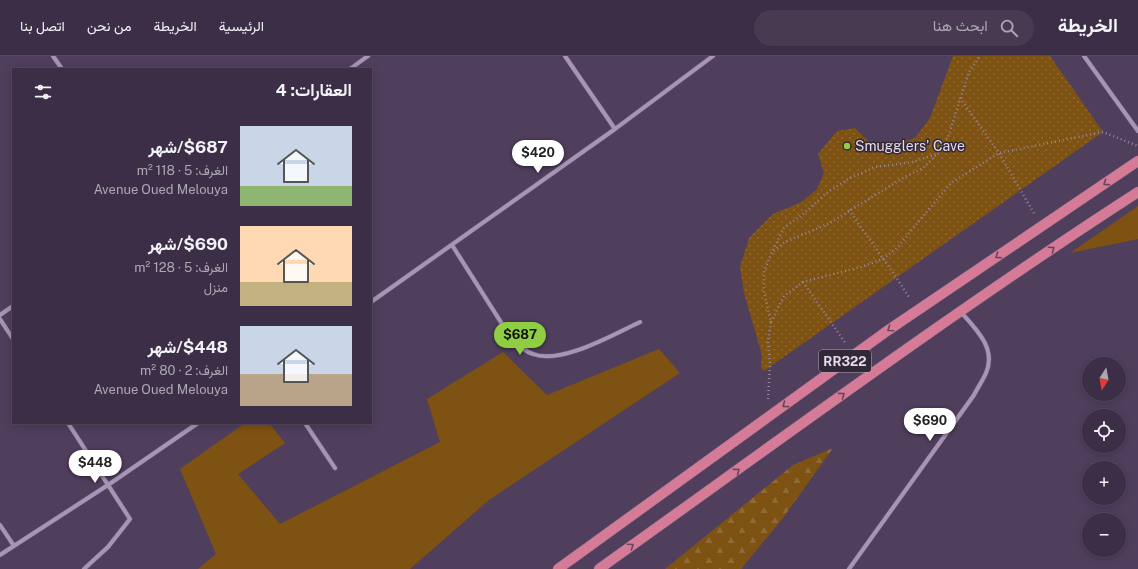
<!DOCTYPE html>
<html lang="ar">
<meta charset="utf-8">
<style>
body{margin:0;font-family:"Public Sans",Vazirmatn,sans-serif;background:#473a51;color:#f1f3f6;direction:rtl;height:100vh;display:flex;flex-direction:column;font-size:15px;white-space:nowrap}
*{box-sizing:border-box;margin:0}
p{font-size:13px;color:#aca8b3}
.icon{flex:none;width:22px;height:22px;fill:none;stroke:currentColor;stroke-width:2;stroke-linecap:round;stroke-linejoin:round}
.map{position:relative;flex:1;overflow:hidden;direction:ltr}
.drawer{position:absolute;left:12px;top:12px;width:360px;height:356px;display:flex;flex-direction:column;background:#3c2e46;border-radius:0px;box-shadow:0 2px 10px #0003,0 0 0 1px #554a5f;direction:rtl}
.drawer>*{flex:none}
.needle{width:26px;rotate:191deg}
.buttons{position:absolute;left:1082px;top:301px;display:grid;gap:8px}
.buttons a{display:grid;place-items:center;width:44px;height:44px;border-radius:50%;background:#3c2e46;box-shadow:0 2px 10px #0003,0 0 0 1px #554a5f;font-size:20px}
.price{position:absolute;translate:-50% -34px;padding:0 9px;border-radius:14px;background:#fff;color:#222;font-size:13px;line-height:26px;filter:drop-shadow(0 1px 2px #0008)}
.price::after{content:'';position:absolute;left:50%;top:24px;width:12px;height:9px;margin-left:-6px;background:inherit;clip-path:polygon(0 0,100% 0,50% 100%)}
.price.active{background:#8fcd42;color:#111}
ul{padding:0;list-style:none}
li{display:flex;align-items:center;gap:12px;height:100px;padding:0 20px}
li span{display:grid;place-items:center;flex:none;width:112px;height:80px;border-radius:0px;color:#555}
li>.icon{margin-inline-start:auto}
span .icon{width:48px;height:48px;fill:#fffc;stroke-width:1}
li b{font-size:17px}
h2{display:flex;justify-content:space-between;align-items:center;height:48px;padding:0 20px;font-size:17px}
header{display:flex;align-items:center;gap:24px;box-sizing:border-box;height:56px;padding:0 20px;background:#3c2e46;border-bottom:1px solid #554a5f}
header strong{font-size:19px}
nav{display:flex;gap:22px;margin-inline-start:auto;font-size:14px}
.search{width:280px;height:36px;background:#473a51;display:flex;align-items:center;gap:10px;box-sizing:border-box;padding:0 14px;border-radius:22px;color:#aca8b3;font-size:15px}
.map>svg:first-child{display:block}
.grass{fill:#7e5212}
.forest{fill:url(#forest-firs)}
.park{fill:url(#park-dots)}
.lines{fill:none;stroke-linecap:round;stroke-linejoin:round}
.street-casing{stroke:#6b5b75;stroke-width:5}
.primary-casing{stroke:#6b5b75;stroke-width:11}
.path{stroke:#9687a0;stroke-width:2.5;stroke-dasharray:1 3;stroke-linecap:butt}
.street{stroke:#a894b7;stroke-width:4}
.primary{stroke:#d57b98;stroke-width:10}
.oneway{stroke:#6a4659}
.poi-dot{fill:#8fcd42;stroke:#312937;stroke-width:1.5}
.labels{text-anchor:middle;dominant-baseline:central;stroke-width:3;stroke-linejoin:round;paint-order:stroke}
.shield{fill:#312937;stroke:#b0a6b7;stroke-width:1}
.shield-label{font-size:13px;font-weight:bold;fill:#e6dbee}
.poi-label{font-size:14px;fill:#e6dbee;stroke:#312937;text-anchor:start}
</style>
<header>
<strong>الخريطة</strong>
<div class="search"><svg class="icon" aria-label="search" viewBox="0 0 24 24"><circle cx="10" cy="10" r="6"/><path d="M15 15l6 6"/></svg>ابحث هنا</div>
<nav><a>الرئيسية</a><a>الخريطة</a><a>من نحن</a><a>اتصل بنا</a></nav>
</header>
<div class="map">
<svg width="1138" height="513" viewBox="0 0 1138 513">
<defs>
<pattern id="forest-firs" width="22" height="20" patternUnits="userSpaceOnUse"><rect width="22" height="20" fill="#7e5212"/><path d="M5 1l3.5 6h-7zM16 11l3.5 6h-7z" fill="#906a35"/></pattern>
<pattern id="park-dots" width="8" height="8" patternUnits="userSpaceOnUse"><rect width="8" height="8" fill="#7e5212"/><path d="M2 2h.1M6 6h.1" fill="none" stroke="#906a35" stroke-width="1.8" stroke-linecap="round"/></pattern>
</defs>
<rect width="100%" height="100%" fill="#503e5d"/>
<path class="grass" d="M1138,150V183L1070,197Z
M659,293L680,317L489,444L410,513H198L216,498L180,413L245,367H269L285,387L238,418L280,468L440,386L427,343L503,296L547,339Z"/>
<path class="forest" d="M833,392L783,462L741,513H665L793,409Z"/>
<path class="park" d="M953,0H1050L1103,76L764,315L761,311L762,299L744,237L740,211L749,182L773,158L802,146L817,133L824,117L818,98L837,75L855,72L873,90H889L915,82L930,62Z"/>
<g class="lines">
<g class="street-casing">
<path id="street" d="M53,0L62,13
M565,0L615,73
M1084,0L1138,75
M350,13L368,0
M452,189L509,279C516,286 523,295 533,298C561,309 614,278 640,266
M371,246L615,73L713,0
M0,259L13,250
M0,263L13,283
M68,367L130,463L108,491L84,513
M305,367L335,412
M0,469L14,490
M0,499L108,429L198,367
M849,513L974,339C978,331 983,324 986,317C997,292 975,272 960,255"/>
</g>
<g class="primary-casing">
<path id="primary" d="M558,513L887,275L1138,105
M599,513C777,386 954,255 1138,136"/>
</g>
<path class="path" d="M960,42L999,97L1035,159
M849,154L896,221L910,243
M773,194L784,172L803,158L828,136L850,122L875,111L913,106L936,98
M803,226L846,288
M771,266L784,240L803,226L861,211L883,203L898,191L918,166L951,127L999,97L1103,76L1138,90
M768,343L770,310L768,285L771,266L764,236V215L772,196L785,186L828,168L903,122L923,112L938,97L948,81L969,16L980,0"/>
<use href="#street" class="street"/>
<use href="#primary" class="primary"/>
</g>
<defs><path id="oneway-chevron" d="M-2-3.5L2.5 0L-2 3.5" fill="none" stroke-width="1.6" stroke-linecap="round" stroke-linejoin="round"/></defs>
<g class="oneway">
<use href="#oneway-chevron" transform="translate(1106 127) rotate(146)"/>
<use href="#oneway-chevron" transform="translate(1052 193) rotate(-34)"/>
<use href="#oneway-chevron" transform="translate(998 200) rotate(146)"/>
<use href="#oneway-chevron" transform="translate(890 273) rotate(145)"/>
<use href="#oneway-chevron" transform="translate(842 339) rotate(-36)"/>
<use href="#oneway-chevron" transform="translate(785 349) rotate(144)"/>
<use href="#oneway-chevron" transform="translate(737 415) rotate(-36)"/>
<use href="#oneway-chevron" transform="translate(631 490) rotate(-35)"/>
</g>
<circle class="poi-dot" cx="847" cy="90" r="4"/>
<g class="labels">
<rect class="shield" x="819" y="294" width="52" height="22" rx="3"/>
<g class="shield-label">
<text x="845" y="305">RR322</text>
</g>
<g class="poi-label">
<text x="855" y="90">Smugglers' Cave</text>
</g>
</g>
</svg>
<div class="buttons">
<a><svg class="needle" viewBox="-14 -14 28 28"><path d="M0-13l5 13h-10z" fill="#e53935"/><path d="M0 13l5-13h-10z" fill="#aca8b3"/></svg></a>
<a><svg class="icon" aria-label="locate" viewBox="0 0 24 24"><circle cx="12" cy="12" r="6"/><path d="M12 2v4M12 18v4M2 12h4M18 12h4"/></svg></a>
<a>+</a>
<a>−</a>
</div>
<b class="price" style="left:538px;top:118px">$420</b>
<b class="price active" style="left:520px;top:300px">$687</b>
<b class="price" style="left:930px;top:386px">$690</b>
<b class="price" style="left:95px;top:428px">$448</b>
<section class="drawer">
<h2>العقارات: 4<svg class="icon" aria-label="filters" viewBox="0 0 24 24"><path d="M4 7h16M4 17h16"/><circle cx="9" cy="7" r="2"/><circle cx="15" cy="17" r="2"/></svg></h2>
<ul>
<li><span style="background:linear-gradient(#c9d6e8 75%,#8fb573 0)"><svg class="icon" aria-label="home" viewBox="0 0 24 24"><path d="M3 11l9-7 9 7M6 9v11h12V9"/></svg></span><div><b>$687/شهر</b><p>الغرف: 5 · 118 m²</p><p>Avenue Oued Melouya</p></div></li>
<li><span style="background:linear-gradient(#ffd9b3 70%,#c2b280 0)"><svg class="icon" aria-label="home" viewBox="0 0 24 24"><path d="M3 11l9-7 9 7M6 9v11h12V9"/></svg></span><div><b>$690/شهر</b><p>الغرف: 5 · 128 m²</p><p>منزل</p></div></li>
<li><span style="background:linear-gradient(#c9d6e8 60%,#b9a48a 0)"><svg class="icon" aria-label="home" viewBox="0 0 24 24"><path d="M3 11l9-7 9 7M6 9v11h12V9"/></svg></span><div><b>$448/شهر</b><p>الغرف: 2 · 80 m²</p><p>Avenue Oued Melouya</p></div></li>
</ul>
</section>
</div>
